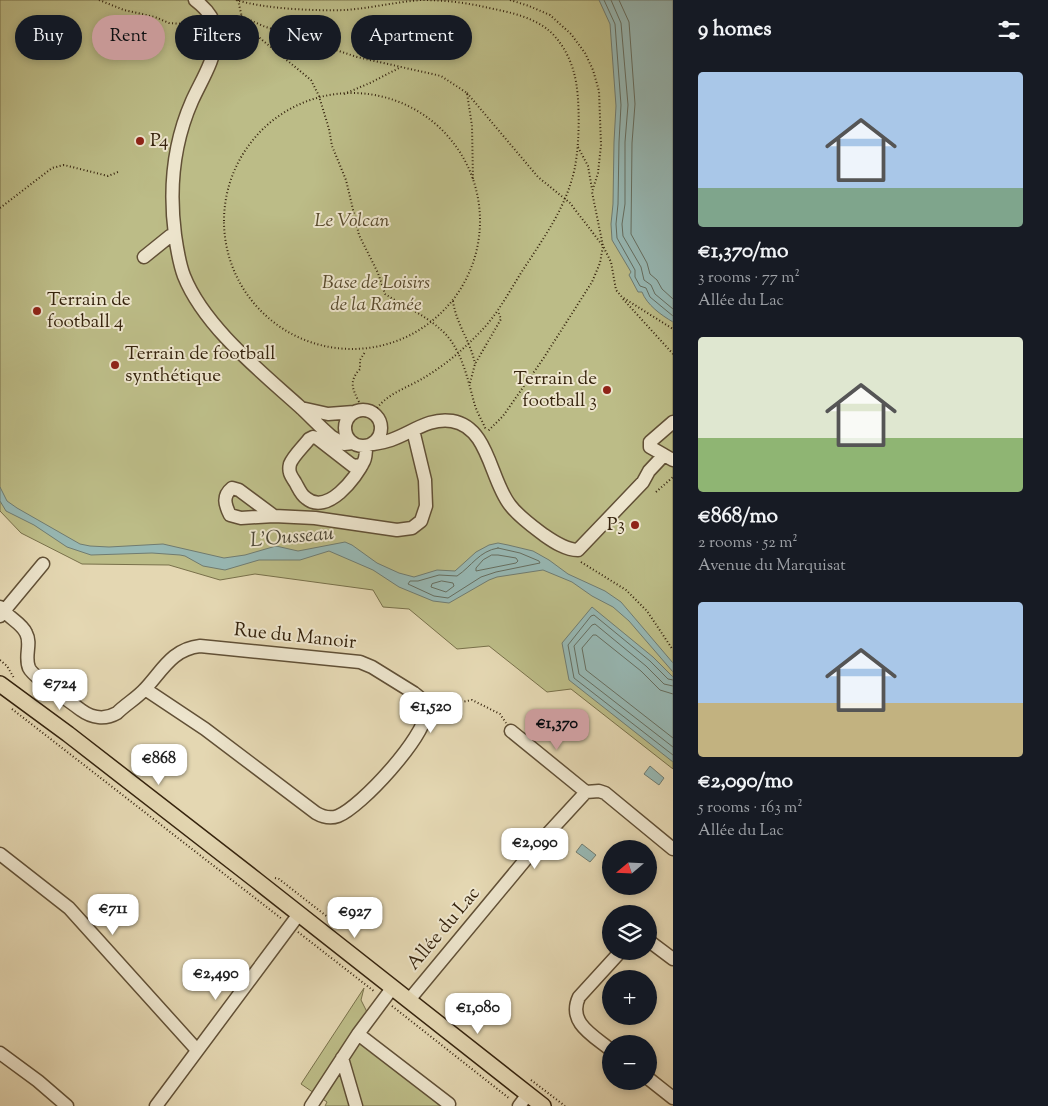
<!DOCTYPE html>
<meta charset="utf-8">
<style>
body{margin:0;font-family:"Sorts Mill Goudy",serif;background:#242831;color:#f1f3f6;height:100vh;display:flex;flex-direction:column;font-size:19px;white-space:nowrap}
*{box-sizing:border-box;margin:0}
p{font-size:16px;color:#9ea1a6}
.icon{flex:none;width:28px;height:28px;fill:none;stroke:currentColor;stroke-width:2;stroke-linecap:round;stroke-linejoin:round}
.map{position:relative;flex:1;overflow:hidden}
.drawer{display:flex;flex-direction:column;background:#171b24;width:375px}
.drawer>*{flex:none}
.guide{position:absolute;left:15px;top:15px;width:475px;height:45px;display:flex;gap:10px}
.needle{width:32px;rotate:251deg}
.fabs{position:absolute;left:602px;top:840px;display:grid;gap:10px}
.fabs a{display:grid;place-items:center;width:55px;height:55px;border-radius:50%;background:#171b24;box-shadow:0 2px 8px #0003;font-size:25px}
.price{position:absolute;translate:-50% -42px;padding:0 11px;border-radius:10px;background:#fff;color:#222;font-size:16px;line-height:32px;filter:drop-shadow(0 1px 2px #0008)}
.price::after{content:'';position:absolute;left:50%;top:30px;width:15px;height:11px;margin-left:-8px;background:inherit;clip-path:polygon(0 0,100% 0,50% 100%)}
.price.selected{background:#c59692;color:#111}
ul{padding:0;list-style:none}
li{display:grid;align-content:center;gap:10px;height:265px;padding:0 25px}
li span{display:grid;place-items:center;height:155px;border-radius:5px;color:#555}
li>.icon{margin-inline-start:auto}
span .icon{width:90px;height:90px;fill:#fffc;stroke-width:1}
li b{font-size:21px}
h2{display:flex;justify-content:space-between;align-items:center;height:60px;padding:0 25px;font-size:21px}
.tag{padding:0 18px;border-radius:22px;background:#171b24;box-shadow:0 2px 8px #0003;font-size:18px;line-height:45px}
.tag.selected{background:#c59692;color:#111}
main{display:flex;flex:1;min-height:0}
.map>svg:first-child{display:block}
.green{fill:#bcbc87;stroke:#78704a}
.water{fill:#97b8b4;stroke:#707c71}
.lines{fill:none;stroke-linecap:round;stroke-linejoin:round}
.shore{stroke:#666e60;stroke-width:1}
.minor-casing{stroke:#615036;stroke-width:15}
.major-casing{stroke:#35230d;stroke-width:18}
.path{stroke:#35230d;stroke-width:2;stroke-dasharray:1 2.5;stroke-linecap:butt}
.minor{stroke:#ede5cd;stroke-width:12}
.major{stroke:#e4d7b2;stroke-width:15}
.poi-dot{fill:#8f2418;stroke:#ede5cd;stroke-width:2}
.labels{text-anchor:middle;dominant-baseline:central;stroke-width:4;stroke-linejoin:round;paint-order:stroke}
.poi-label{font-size:19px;fill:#35230d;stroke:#ede5cd;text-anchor:start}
.park-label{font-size:19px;font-style:italic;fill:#57492c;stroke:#ede5cd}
.street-label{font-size:19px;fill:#35230d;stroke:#ede5cd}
.water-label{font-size:20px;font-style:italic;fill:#4e4837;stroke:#ede5cd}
</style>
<main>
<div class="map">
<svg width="673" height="1106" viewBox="0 0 673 1106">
<rect width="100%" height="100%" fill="#e4d7b2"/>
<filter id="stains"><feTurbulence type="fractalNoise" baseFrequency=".004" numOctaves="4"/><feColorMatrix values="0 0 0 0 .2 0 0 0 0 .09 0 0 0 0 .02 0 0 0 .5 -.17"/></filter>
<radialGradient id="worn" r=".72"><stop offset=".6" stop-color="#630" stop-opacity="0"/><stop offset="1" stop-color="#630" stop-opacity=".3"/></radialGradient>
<path class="green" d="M0,0H673V769L571,689L547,692L489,646L457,649L409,609L383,607L373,590L255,574L220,580L169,565L82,564L21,533L0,511Z
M364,988L361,1000L367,1012L358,1042L442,1106H325L327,1102L301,1084Z"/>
<path class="water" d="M599,0H673V322C661,315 647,305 642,292H638L629,275L631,272L612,240L611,224L613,204L614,142L616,106L610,24Z
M0,487L7,501L17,508L80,544L90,546L109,547L163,544L224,558L245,555L276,546L298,551L345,542L352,545L377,563L399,573L414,577L437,570L455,571L476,552L489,545L498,543L508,545L533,551L549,560L568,574L605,591L621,602L673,663V672L629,621L613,607L592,596L572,582L543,570L497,577L489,580L449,603L433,601L399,587L373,570L329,551L300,560H259L225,570L203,566L185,556L180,555L152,553L91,555L67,547L34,525L6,511L0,501Z
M592,607L653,657L673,677V762L569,680L562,643Z
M650,766L664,778L659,785L644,774Z
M582,844L596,855L590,862L576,852Z"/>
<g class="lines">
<path class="shore" d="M604,0L615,24L621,105L619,142L618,204L616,224L617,238L635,270V277L640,286L646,288L650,297L673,316
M611,0L621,23L628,105L625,142V204L622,224L623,236L641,267L644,280L651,285L655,294L673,309
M619,0L629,22L635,104L632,143L631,234L647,263L650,274L657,280L662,289L673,299
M498,548L520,553L539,561L540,563L496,572L481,577L448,598L434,596L408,584L410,581H418L439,575L457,576C472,566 479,551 498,548Z
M492,555H498L516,558L518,561L516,563L476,571V568L483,560Z
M442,581L453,583L454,586L446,592L431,587L432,584Z
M673,680L668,679L650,661L594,615L591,616L568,645L574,678L673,755
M673,686L664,684L646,666L595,624L592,625L574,646L579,674L673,747
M673,694L660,690L641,671L596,635H593L582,648L586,670L673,738"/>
<g class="minor-casing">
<path id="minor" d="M195,0C208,10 217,21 216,38C215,60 201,81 192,101C173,144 169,189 175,235C177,249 179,263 184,276C204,326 259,370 299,406C310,416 320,427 332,437L344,444L353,443
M144,257L170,236L175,235
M301,408L328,414L354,412
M345 428a18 18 0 1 1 36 0a18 18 0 1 1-36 0Z
M373,444C379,443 385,442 391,440C411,433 430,417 452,421C489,427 490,480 510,505C519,517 532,526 544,535C554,542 566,550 578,550L643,482L649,471L664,455L673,460
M664,455L650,447V442L673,422
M362,465L353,466L317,438L313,437L309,439C303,447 293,456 290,464C288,472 291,476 295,482C298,487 301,495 306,498C327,516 356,478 364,461C366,457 366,451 366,446
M274,516L239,490L232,488C222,496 225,505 230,515L241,518L274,516L315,518L397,530L412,528L421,521L426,506L425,480L413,430
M0,607L4,611L43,564
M0,616L4,611C11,619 22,624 26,633C32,644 24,656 29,668C33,677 71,702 81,710C92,718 105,720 117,713C126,704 137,698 145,689C162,671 172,649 200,646L360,662L372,667L414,693C421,698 426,703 426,712C425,737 361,807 338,816C330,819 323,817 316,813L205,729L145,689
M511,731L586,792
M0,854L69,908L197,1050
M649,941L673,959
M409,1000L541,841L586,792L599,791L605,793L673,849
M358,1034L449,1104
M611,1050C594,1036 567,1023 579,997L621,951
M0,1053L38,1081L67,1106
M342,1058L356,1106
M649,1079L673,1098
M156,1106L299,914
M311,1106L358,1034L393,987
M519,1106L528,1094"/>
</g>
<g class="major-casing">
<path id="major" d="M0,684L68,734L256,880L543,1106"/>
</g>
<path class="path" d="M99,0L124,10L155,17L169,23L203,25
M236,0C266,9 314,11 346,10C371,8 396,2 421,0C441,0 461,2 480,6C503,11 529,15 547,29C560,39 570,57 574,73C581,97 580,155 572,179C562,214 540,243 521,273C509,292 498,313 483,329C466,347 447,364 425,377C408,388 384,394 374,413
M238,0L243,22L250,30L311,80L319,96L329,129L332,146L346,180L359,235L378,273L385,294C402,305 425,315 440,329C461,346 467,377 474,402C476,411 482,420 486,430
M510,0L529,6L550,15L571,34L585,53L593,70L599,91L601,145L598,173L592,192L603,246L611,262L616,290L622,297L673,329
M241,16L263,26L357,57L441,76L467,93L472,126L473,180
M225,22H243
M467,93L538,177L570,203L603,246L600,263L592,282L543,359L503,416L487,432
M224 221a128 128 0 1 1 256 0a128 128 0 1 1-256 0Z
M344,94L370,83L401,67
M578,147L588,166L592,189
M0,208L52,168L64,165L108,176L118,172
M623,299L673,354
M453,301C456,324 471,342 475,364
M470,383L475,364L501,319L498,311
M359,402C352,388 349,381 360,369V360L365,352
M656,492L673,477
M581,562L626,590L647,611L673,650
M0,660L7,666L14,678
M437,707L472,700L500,714L506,723
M12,709L282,919
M275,878L279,879L334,922L337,928
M298,932L375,992
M392,1006L510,1099
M531,1080L565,1106"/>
<use href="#minor" class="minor"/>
<use href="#major" class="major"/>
</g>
<g class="poi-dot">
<circle cx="140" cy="141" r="5"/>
<circle cx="37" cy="311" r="5"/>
<circle cx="115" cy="365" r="5"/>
<circle cx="607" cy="390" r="5"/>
<circle cx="635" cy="525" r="5"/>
</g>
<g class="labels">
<g class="poi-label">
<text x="150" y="141">P4</text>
<text x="47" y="300">Terrain de<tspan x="47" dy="22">football 4</tspan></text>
<text x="125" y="354">Terrain de football<tspan x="125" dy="22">synthétique</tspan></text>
<text x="597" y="379" text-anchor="end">Terrain de<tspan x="597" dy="22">football 3</tspan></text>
<text x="625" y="525" text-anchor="end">P3</text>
</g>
<g class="park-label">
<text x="352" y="221">Le Volcan</text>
<text x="376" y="283">Base de Loisirs<tspan x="376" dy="22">de la Ramée</tspan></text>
</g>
<g class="street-label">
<text transform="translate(295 637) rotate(6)">Rue du Manoir</text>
<text transform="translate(444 929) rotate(-50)">Allée du Lac</text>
</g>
<g class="water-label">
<text transform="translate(292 538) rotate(-5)">L'Ousseau</text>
</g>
</g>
<rect width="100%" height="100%" filter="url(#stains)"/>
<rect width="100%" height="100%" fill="url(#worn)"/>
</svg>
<div class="fabs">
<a><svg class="needle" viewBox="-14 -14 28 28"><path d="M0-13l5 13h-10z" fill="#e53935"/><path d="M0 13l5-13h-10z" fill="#9ea1a6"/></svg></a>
<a><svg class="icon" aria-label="layers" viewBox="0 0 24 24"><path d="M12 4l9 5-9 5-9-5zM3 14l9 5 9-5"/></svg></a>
<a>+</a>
<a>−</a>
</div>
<b class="price" style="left:60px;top:711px">€724</b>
<b class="price" style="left:431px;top:734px">€1,520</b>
<b class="price selected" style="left:557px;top:751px">€1,370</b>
<b class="price" style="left:159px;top:786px">€868</b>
<b class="price" style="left:535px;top:870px">€2,090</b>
<b class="price" style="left:113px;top:936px">€711</b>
<b class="price" style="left:355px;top:939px">€927</b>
<b class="price" style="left:216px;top:1001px">€2,490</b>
<b class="price" style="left:478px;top:1035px">€1,080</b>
<div class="guide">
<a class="tag">Buy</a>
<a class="tag selected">Rent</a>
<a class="tag">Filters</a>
<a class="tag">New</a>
<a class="tag">Apartment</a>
</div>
</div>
<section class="drawer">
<h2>9 homes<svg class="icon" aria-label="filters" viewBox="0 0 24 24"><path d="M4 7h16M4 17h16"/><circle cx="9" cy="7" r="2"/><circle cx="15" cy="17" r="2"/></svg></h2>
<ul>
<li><span style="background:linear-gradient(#a9c7e8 75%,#7fa58c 0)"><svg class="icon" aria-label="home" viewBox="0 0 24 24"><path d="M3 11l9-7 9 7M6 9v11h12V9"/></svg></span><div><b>€1,370/mo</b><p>3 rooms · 77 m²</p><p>Allée du Lac</p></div></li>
<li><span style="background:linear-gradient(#dfe7d0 65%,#8fb573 0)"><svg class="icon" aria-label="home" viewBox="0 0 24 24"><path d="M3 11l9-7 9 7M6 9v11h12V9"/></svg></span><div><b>€868/mo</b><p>2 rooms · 52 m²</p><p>Avenue du Marquisat</p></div></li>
<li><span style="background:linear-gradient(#a9c7e8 65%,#c2b280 0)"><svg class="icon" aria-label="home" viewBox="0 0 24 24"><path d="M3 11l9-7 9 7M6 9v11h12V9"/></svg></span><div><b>€2,090/mo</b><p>5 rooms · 163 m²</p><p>Allée du Lac</p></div></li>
</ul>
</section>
</main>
